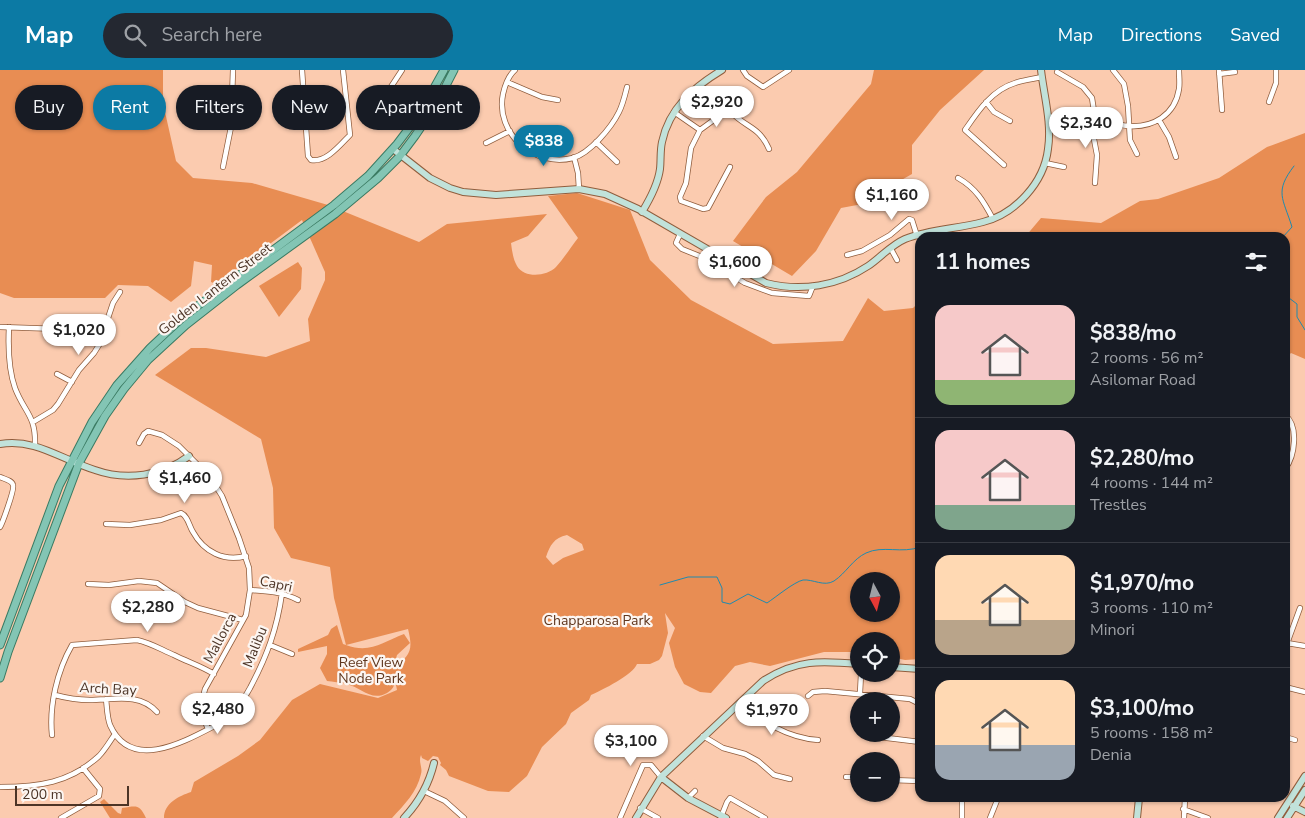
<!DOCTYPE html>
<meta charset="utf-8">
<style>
body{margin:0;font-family:"Nunito Sans",sans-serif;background:#242831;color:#f1f3f6;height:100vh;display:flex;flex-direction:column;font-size:19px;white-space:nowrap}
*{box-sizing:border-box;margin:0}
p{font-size:16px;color:#9ea1a6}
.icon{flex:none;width:28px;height:28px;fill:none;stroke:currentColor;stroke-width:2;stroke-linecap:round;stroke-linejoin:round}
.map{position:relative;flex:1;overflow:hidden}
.details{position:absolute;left:915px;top:162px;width:375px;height:570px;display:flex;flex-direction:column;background:#171b24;border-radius:15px;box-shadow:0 1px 4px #0004}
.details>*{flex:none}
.guide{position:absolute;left:15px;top:15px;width:475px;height:45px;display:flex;gap:10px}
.needle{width:32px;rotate:173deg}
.controls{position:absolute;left:850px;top:502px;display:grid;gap:10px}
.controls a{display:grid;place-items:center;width:50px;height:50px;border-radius:50%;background:#171b24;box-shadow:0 1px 4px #0004;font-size:25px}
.scale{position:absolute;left:15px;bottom:12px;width:114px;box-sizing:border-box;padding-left:5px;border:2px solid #4c3426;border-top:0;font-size:14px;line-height:18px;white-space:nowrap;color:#4c3426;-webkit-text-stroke:4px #fcf6f2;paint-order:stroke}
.price{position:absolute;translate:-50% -42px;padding:0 11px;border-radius:18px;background:#fff;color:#222;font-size:16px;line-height:32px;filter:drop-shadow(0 1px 2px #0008)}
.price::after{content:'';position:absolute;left:50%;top:30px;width:15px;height:11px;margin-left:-8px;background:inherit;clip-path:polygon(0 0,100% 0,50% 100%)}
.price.selected{background:#0c7aa4;color:#fff}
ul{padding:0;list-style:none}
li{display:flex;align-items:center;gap:15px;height:125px;padding:0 20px}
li+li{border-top:1px solid #363941}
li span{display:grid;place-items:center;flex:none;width:140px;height:100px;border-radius:15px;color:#555}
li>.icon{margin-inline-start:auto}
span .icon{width:60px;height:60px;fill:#fffc;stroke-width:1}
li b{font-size:21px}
h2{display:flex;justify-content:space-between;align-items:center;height:60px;padding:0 20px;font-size:21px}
.pill{padding:0 18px;border-radius:22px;background:#171b24;box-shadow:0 1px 4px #0004;font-size:18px;line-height:45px}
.pill.selected{background:#0c7aa4;color:#fff}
header{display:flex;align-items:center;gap:30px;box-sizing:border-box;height:70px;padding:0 25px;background:#0c7aa4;color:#fff}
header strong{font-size:24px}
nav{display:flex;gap:28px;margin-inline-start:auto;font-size:18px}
.search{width:350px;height:45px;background:#242831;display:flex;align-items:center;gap:12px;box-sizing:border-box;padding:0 18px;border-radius:28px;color:#9ea1a6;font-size:19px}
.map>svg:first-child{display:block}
.green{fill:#e88d53;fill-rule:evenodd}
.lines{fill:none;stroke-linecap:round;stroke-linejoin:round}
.stream{stroke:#1e8bb0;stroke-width:1}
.street-casing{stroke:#905d3d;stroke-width:6}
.secondary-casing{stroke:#905d3d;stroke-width:8}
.primary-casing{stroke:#3a7a62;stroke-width:9}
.street{stroke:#fff;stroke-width:4.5}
.secondary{stroke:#c1e2da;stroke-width:6}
.primary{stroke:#83c5b4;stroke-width:7}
.labels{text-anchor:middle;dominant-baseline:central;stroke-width:4.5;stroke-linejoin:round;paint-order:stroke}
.street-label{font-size:14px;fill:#4c3426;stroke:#fcf6f2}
.park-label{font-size:14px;fill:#60371e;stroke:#fcf6f2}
</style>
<header>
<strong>Map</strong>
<div class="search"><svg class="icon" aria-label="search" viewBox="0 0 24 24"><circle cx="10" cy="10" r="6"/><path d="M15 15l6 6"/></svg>Search here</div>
<nav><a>Map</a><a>Directions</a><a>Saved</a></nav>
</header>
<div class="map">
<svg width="1305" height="748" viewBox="0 0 1305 748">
<rect width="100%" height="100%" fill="#fbcbaf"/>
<path class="green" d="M0,0H163V33L176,91L193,108L252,113L328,135L419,172L447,154L547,144L528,166L511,173C512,181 513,189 517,196C525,209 547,206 556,197C564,188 571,177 578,168L548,126L577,123L630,140L650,190L691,230L773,274L843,271L868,228L884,241L913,238L920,231V589L905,590L891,587V571H859V582H824L770,596L750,592L735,596L711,623L700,622L684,614L675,597L669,573L675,558L665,543L668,563L662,586L659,590L650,594H637C633,605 602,620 591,625L589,630L571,643L566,654L542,677L527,706L509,722L488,721L449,706L446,700L440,695L441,693L438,687L433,686L428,691L422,688L421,685C418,692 423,698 421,704C417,722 404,735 392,748H164C164,733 179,726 191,722L194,712L238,686L260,670L292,630L320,614L378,628L397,620L395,610C395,616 392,620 387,623C371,632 361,617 346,614C340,612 333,612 327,611L320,598L327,584V576L298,582V579L328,565L331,559L337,555L343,574L346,575L334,528L330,497L291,488L274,458L273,418L261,369L155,305L191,278H206L266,287L310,271L308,249L325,210V202L302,150L216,214L211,212L212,195L194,191L191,216L171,232L148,216L118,215L105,228H14L0,223ZM567,465L582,474L584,480L563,488L553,495L546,487C550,475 554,468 567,465ZM859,511H891V544H859ZM408,559C414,583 409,584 393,600L397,585L410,573L404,564C383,572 370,584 346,575Z
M874,0H984L940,40L912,75V104L889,117L884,130L841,138L816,181L792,206L733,171L766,127L797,102L871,14Z
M1305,63V289L1291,283L1285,289V168L1025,167L1041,148L1101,153L1140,131L1158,129L1219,108L1267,77Z
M298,192L302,198L301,219L279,247L259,216Z
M104,729L118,743L121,744L122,738C137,736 139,734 146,748H110L100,732Z"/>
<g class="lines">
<path class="stream" d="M1282,168L1292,157C1283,128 1274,122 1294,96
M1285,225L1297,234V247L1305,260
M660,515L688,507H717L722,518V532L730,534L748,524L767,533C776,527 794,512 803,510C813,509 824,517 834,511C846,503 853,489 866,483C883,475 902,484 920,477"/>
<g class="street-casing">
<path id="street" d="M302,0L308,86L311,90C326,93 340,75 350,65L343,0
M515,0C508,6 505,15 503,24C495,63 534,98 573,88C590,83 611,58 619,42C623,34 625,25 627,17
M743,0L747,6L763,17L789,0
M1113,0L1124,14L1128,36L1130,70L1137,84
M1219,0L1222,40
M1057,2L1083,17L1092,28L1094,41L1093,64L1097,85L1095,113
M1219,4L1235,2
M507,12L542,27L558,30
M383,29L402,0
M986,32L994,42L1010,51
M1269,32L1276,13V0
M674,42L700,60L722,44L731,42C746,58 759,56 769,79
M1048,47C1063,47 1079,44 1094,47C1106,50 1116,55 1128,56C1153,58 1175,45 1179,19C1180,13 1179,6 1179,0
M1159,50L1169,67L1176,87
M700,60L691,78L686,113L680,127L681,131L703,139L708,138L730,97
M596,72L617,92
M486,73L510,61
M574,87L578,103L579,119
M1045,93L1064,97
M1004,95L965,60C978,41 992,20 1015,13C1024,10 1033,9 1042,7
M223,97L231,57L233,0
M958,108C976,118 984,132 993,149
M680,164L676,173L682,179L702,187L745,213L772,223L809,226L813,216
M891,179L897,190
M847,185L862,181L890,165L909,149L912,150L917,166
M0,257L59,259L89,258L104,260
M9,257C8,277 8,298 15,318C24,342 36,345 35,375
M57,304L72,312
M1285,345C1299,356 1295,386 1285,399
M33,352L53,340L58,334L79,300L94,283L99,275L113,233L120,222
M139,373L144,364L148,361L162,365L179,376L210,407L222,426L239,468L249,498L250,520L246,545L205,619C200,634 202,645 208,659
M0,407C4,409 12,410 13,415C15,419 2,454 0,457
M106,454L130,455L161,450L181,443C188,446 189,456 193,462C204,482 224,492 246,486
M88,514L109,515L139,511L157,513L185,532L198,538L243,550
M250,520C267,521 283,522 298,530
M1287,573L1305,576
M270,575L292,584
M1285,579L1300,538
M1285,617L1305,622
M860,623L861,604
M55,625C66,628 78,630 90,630C113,630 139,622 157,642
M808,626L813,622L825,621L910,629L918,633
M106,629C107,637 107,647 110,655C133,707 195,665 228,649C238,640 243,630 250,618C267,586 277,559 282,523
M741,631C760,652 789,668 818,670
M52,665C49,636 57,601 72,575L137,570C151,573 162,580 174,585C188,592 201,596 214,604
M703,666L723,678L745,684L758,691L774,705L790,709
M879,667L920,672
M1285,667L1295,670
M846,707H859
M891,710L920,711
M0,717C38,717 70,713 99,686C105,680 110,671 115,664
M424,721L445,731L464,748
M688,728L695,721
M640,738L658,748
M1183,739L1208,748
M721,747L727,732L730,728L765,748
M61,748L99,726L100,719L83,698
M620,748L643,695H651L661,707
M962,748V728
M990,748L998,728
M1184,748L1185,728"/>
</g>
<g class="secondary-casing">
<path id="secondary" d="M393,79L430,108L450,118L463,122L496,125L579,119L605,124L638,139L766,213C801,222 838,216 868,196C880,188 891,175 905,169C930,159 957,159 983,152C1015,144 1044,113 1048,79C1052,53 1044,26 1041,0
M642,142C650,129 658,114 660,99C661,90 660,81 662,72C669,38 694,17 722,0
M0,374C36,368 62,390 95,400C126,411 163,406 189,386
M891,597L920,599
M661,707L688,728L726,748
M1293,736L1305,742
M404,748C419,732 429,714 434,693
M636,748L661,707L763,611C796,589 821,591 859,594
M1137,748L1139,728
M1278,748L1305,706
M1287,748L1305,720"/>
</g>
<g class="primary-casing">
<path id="primary" d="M0,575L59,416L92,352L117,315L150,278L184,246L334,135L368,106L397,74L419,45L444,0
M0,608L8,582L79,393L105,346L124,319L148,290L186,255L237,215L335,144L378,108L400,86L415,66L436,35L454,0"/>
</g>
<use href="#street" class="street"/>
<use href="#secondary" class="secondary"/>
<use href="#primary" class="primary"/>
</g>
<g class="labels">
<g class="street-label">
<text transform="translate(215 219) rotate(-38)">Golden Lantern Street</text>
<text transform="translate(276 514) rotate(12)">Capri</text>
<text transform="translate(220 568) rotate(-62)">Mallorca</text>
<text transform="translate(255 577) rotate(-68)">Malibu</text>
<text transform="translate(108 619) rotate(3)">Arch Bay</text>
</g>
<g class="park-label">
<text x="597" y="550">Chapparosa Park</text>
<text x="371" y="592">Reef View<tspan x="371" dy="16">Node Park</tspan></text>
</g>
</g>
</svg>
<div class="controls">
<a><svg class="needle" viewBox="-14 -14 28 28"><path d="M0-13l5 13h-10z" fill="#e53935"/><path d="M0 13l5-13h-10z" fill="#9ea1a6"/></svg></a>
<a><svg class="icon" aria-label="locate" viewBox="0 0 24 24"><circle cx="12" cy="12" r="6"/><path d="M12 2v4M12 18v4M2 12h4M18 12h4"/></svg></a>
<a>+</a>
<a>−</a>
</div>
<div class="scale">200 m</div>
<b class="price" style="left:717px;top:58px">$2,920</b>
<b class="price" style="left:1086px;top:79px">$2,340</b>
<b class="price selected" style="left:544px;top:97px">$838</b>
<b class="price" style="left:892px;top:151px">$1,160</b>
<b class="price" style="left:735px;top:218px">$1,600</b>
<b class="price" style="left:79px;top:286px">$1,020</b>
<b class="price" style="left:185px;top:434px">$1,460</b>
<b class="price" style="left:148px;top:563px">$2,280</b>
<b class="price" style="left:218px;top:665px">$2,480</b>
<b class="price" style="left:772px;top:666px">$1,970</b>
<b class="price" style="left:631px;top:697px">$3,100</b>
<div class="guide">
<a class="pill">Buy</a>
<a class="pill selected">Rent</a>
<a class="pill">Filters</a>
<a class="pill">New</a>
<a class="pill">Apartment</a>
</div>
<section class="details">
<h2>11 homes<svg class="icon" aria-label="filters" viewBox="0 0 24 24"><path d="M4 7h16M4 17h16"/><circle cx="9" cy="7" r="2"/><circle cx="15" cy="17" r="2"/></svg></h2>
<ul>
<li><span style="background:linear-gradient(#f6c9c9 75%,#8fb573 0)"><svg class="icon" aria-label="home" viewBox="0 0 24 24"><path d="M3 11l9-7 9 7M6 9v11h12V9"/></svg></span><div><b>$838/mo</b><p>2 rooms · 56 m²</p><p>Asilomar Road</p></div></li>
<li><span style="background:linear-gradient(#f6c9c9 75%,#7fa58c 0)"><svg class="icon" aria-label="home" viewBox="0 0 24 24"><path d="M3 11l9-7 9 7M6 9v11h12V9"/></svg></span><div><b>$2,280/mo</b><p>4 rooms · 144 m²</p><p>Trestles</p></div></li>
<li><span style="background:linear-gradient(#ffd9b3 65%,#b9a48a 0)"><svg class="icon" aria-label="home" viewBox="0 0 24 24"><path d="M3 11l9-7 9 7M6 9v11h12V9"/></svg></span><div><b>$1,970/mo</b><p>3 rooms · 110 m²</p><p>Minori</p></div></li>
<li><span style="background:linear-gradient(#ffd9b3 65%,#9aa5b1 0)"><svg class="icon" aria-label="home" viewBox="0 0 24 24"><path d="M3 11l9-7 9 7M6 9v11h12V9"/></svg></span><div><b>$3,100/mo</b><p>5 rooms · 158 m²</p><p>Denia</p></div></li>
</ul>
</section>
</div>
